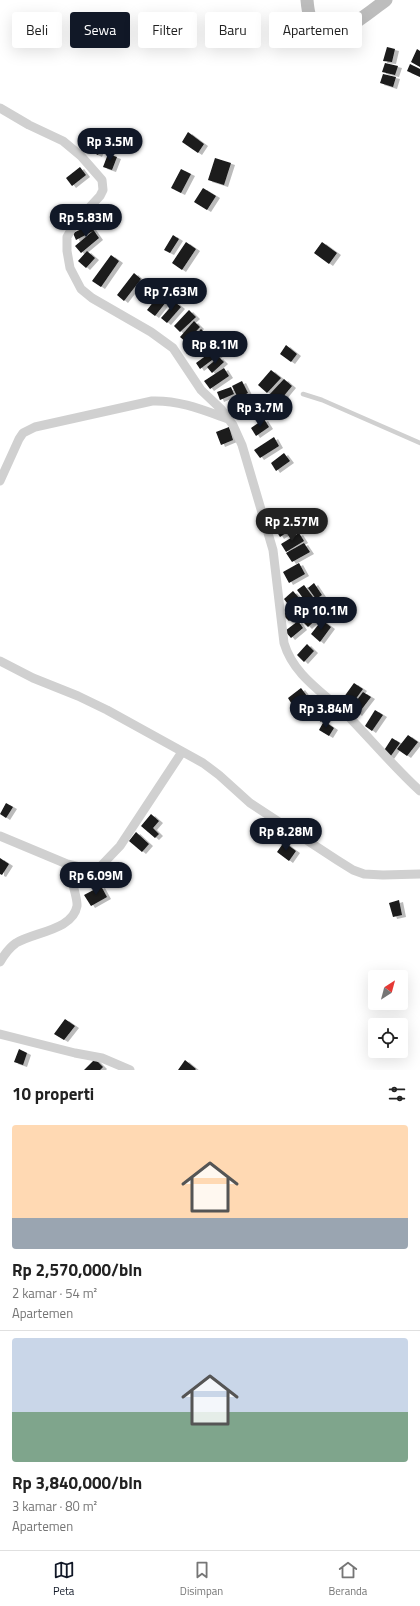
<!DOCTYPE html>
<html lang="id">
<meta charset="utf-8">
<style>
body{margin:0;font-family:"Titillium Web",sans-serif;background:#f6f6f6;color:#222;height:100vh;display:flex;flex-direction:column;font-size:15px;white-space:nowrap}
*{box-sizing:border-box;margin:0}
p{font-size:13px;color:#767676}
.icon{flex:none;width:22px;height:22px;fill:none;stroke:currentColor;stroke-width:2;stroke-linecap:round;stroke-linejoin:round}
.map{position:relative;height:1070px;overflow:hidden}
.side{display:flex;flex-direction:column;background:#fff;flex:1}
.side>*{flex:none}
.top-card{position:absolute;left:12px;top:12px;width:396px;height:36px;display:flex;gap:8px}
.needle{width:26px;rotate:36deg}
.buttons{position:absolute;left:368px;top:970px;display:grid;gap:8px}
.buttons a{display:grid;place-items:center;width:40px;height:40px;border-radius:4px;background:#fff;box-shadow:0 4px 16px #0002;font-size:20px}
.price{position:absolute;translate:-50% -34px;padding:0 9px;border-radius:14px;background:#111827;color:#fff;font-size:13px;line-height:26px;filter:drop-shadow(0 1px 2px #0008)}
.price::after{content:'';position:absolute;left:50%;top:24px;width:12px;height:9px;margin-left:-6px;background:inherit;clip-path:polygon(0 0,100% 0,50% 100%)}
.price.active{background:#222;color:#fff}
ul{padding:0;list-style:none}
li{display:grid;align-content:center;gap:8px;height:212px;padding:0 12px}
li+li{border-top:1px solid #e0e0e0}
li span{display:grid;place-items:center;height:124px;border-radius:4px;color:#555}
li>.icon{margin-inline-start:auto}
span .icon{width:72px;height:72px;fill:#fffc;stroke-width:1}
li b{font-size:17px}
h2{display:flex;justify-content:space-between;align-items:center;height:48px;padding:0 12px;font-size:17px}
.tag{padding:0 14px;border-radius:4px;background:#fff;box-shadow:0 4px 16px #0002;font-size:14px;line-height:36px}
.tag.active{background:#111827;color:#fff}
.tab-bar{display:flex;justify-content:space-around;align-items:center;height:56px;border-top:1px solid #e0e0e0;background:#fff;font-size:11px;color:#767676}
.tab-bar a{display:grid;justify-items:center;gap:2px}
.tab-bar .active{color:#111827}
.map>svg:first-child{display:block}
.building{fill:#1a1a1a;filter:url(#shadow)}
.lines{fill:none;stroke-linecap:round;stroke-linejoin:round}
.lane{stroke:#d0d0d0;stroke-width:4.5}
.street{stroke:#d0d0d0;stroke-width:9}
.secondary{stroke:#bdbdbd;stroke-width:13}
</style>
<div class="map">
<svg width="420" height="1070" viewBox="0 0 420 1070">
<defs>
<filter id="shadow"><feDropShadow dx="4" dy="2" stdDeviation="0" flood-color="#0004"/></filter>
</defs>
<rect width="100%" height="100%" fill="#fff"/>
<path class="building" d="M387,47L395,49L392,62L383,61Z
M417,49L420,51V67L411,62Z
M385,63L398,66L395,75L382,72Z
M410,64L420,69V77L407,71Z
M383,74L396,77L393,87L380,83Z
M188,132L204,144L198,153L182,142Z
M98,138L104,141L98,155L92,152Z
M108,154L117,157L112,170L103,167Z
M215,158L231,163L224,185L208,180Z
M80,167L86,175L72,186L66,178Z
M181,169L191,174L181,193L171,188Z
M203,188L216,196L207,210L194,202Z
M90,225L99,238L81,253L75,246L93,231L76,240L73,233Z
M173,235L179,239L170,253L164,250Z
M186,242L196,249L182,270L172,263Z
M322,242L337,253L329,264L314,253Z
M87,251L95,258L86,268L78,261Z
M111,255L119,261L101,287L92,281Z
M134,273L141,279L124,301L117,295Z
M158,296L166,302L155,316L147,310Z
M175,302L181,307L167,323L161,318Z
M189,310L196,317L180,332L174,326Z
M194,321L200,327L186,342L180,337Z
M201,329L208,336L195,351L187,344Z
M286,345L297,354L291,362L280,354Z
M215,349L220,354L200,369L196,363Z
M219,357L224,362L212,373L207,367Z
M224,368L229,376L210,389L204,381Z
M271,370L281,378L267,393L258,385Z
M284,379L292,386L278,403L269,395Z
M242,381L248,393L238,398L232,386Z
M231,387L234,394L220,400L217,392Z
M264,419L269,427L256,436L251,428Z
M229,427L233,440L221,445L216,432Z
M274,437L279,446L260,458L254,450Z
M284,453L290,461L276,471L271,463Z
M284,516L292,529L280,537L272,524Z
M299,533L304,541L286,552L281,544Z
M304,543L310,552L292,562L286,553Z
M299,563L305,574L289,583L283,572Z
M314,583L322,595L316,599L308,588Z
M304,585L313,597L306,602L297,590Z
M293,591L300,599L290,607L284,599Z
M343,600L352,607L340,620L332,613Z
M298,601L304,608L289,621L283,615Z
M313,606L321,615L308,627L300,619Z
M322,620L331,627L320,642L311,634Z
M298,621L303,628L291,638L285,631Z
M307,644L314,651L304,662L297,655Z
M354,683L363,689L349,708L341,701Z
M301,688L307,696L293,706L288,698Z
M363,692L371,697L358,714L351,708Z
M315,701L323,708L313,719L305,712Z
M324,708L329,713L321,722L316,717Z
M375,710L383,715L372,731L365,726Z
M324,721L334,728L329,736L319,730Z
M408,735L418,742L407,756L397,749Z
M392,738L400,743L390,757L383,752Z
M6,803L13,807L6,818L0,814Z
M151,814L159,821L153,828L159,834L155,838L141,826Z
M136,832L149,844L142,852L129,841Z
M284,842L296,851L289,861L277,852Z
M0,858L9,864L2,875L0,874Z
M84,872L93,883L88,887L79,877Z
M101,886L107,897L91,906L84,895Z
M399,900L402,915L393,917L389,903Z
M65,1019L75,1026L64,1040L54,1034Z
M19,1049L27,1053L23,1065L14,1062Z
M95,1059L103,1067L100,1070H84Z
M185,1060L196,1069L195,1070H178Z"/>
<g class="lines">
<path class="lane" d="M303,394L322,400L420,443"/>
<path class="street" d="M0,108L29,125L63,141L81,156L102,180L103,190L100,196L75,223L67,237V251L70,268L81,289L92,298L151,332L173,348L201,390L221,409L233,425L242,445L273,550L284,643C294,677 326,694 350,718C373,742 395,768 420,791
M0,481L19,439L23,433L35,427L152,401C179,400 203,410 228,419
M0,661L33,678L78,696L107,710L203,763L219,775L250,803L337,860L353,870L364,874L383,875L420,874
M0,836L67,864L92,870L98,869L120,846L182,752
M0,962C4,955 9,948 16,943C34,932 73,930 77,906C78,898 69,873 67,864
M0,1034L75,1053L102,1058L130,1070"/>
<path class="secondary" d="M307,0C308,12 309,23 322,28C326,29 332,31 337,31C350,29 375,8 386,0"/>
</g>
</svg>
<div class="buttons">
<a><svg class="needle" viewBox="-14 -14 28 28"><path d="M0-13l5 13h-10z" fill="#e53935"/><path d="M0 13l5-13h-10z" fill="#767676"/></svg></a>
<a><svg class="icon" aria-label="locate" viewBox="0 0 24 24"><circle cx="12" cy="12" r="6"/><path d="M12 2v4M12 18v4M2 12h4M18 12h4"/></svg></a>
</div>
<b class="price" style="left:110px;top:162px">Rp 3.5M</b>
<b class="price" style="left:86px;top:238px">Rp 5.83M</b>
<b class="price" style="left:171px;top:312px">Rp 7.63M</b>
<b class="price" style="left:215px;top:365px">Rp 8.1M</b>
<b class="price" style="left:260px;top:428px">Rp 3.7M</b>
<b class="price active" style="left:292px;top:542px">Rp 2.57M</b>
<b class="price" style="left:321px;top:631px">Rp 10.1M</b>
<b class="price" style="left:326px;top:729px">Rp 3.84M</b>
<b class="price" style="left:286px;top:852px">Rp 8.28M</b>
<b class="price" style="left:96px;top:896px">Rp 6.09M</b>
<div class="top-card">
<a class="tag">Beli</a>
<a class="tag active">Sewa</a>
<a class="tag">Filter</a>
<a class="tag">Baru</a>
<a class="tag">Apartemen</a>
</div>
</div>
<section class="side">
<h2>10 properti<svg class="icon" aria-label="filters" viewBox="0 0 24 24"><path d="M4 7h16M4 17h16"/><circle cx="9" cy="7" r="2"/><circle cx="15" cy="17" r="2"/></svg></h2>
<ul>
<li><span style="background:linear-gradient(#ffd9b3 75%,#9aa5b1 0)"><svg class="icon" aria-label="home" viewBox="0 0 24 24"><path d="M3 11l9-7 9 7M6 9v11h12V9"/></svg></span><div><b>Rp 2,570,000/bln</b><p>2 kamar · 54 m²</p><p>Apartemen</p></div></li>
<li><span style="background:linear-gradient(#c9d6e8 60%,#7fa58c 0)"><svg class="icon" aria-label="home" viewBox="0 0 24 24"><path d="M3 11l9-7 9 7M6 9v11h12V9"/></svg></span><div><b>Rp 3,840,000/bln</b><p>3 kamar · 80 m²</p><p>Apartemen</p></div></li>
</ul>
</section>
<nav class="tab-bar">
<a class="active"><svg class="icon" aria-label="map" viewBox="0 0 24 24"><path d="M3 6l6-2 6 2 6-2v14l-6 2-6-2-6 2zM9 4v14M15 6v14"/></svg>Peta</a>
<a><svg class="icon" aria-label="saved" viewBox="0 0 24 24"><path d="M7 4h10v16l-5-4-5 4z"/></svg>Disimpan</a>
<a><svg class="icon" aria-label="home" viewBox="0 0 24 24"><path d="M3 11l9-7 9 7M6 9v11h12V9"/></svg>Beranda</a>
</nav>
